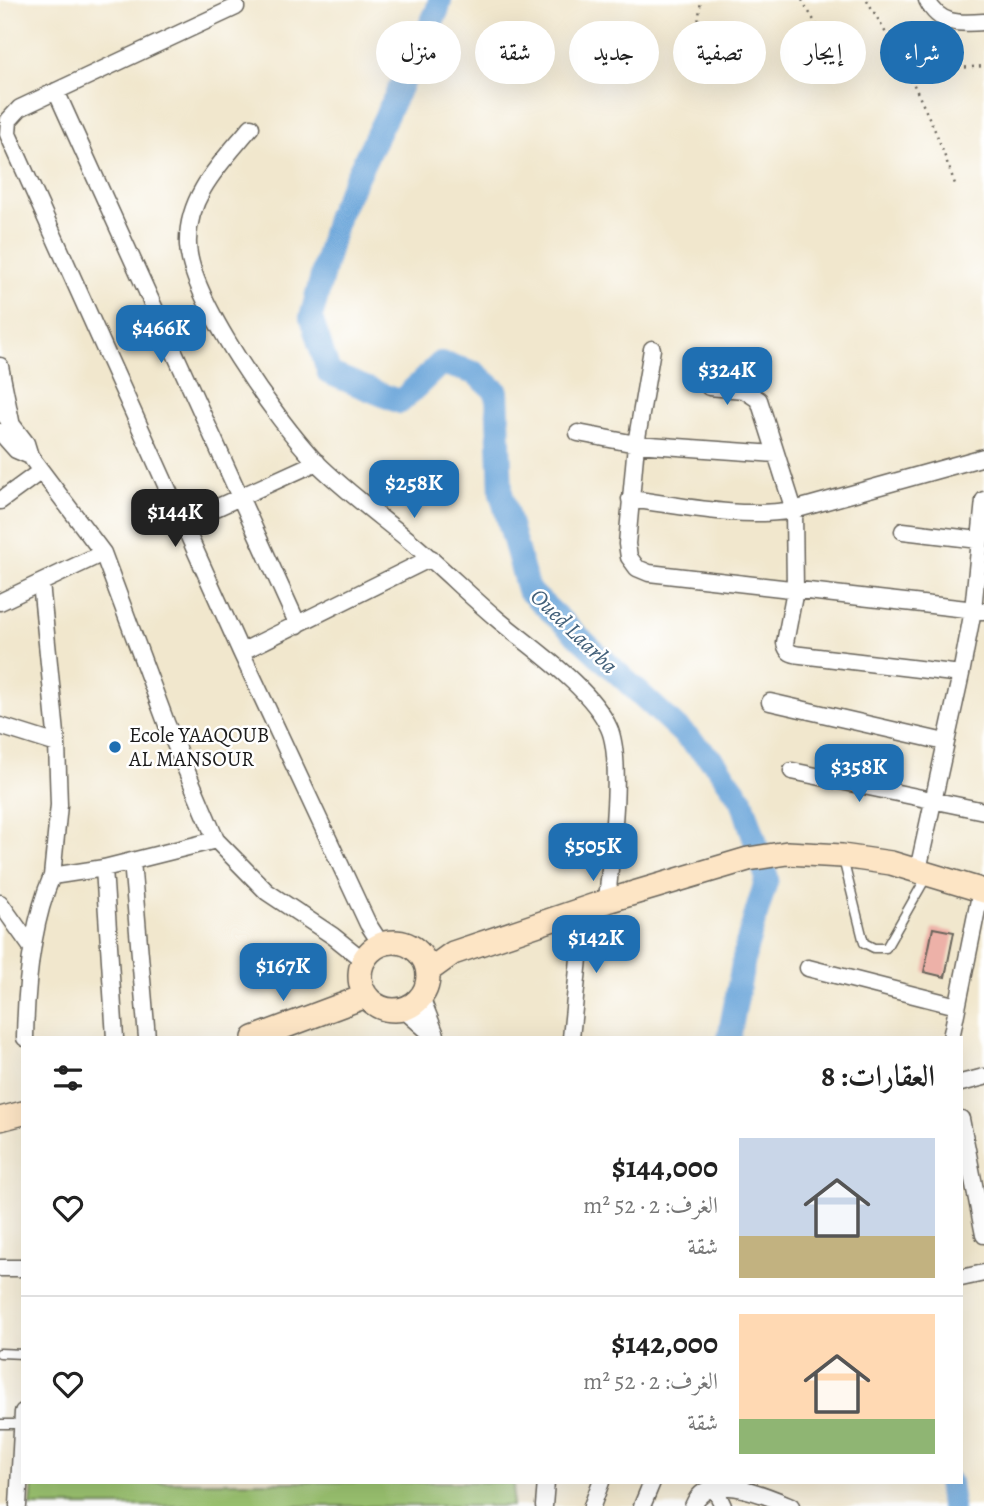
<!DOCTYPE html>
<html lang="ar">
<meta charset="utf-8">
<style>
body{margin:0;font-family:Alegreya,Amiri,serif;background:#f6f6f6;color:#222;direction:rtl;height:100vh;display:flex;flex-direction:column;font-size:26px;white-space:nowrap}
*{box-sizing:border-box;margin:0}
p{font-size:23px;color:#767676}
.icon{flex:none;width:38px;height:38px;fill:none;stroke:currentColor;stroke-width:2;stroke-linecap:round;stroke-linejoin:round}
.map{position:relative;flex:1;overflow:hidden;direction:ltr}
.side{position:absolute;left:21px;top:1036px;width:942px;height:448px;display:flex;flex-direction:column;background:#fff;border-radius:0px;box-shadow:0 7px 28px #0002;direction:rtl}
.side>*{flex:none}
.hud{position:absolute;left:21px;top:21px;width:943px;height:63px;direction:rtl;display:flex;gap:14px}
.price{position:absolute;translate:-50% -60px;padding:0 16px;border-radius:14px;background:#1f6fb2;color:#fff;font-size:23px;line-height:46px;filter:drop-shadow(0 2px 4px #0008)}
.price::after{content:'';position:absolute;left:50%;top:42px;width:21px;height:16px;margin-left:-10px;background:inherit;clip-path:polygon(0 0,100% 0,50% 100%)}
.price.current{background:#222;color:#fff}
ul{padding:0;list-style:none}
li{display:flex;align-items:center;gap:21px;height:175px;padding:0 28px}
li+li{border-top:2px solid #e0e0e0}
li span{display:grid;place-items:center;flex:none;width:196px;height:140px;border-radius:0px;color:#555}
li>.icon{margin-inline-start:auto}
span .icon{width:84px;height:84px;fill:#fffc;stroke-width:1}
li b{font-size:30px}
h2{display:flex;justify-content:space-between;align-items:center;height:84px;padding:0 28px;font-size:30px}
.tag{padding:0 24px;border-radius:32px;background:#fff;box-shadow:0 7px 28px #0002;font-size:24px;line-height:63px}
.tag.current{background:#1f6fb2;color:#fff}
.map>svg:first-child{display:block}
.green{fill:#9bc36f;stroke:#5c7046;stroke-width:2}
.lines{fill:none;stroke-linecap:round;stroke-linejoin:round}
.river{stroke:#69a4d9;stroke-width:24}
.building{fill:#edb1a8}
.lane-casing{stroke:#67635a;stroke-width:11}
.street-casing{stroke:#67635a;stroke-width:19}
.secondary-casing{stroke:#67635a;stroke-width:26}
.path{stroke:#67635a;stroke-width:2.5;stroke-dasharray:2 5;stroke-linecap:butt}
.lane{stroke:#fff;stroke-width:8}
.street{stroke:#fff;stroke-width:16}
.secondary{stroke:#fde5c5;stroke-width:23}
.poi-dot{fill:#1f6fb2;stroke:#fff;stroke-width:2.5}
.labels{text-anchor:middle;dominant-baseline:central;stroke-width:5;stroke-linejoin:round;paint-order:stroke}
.poi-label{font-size:21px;fill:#1c1c1c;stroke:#fff;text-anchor:start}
.water-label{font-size:23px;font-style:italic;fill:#42607a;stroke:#fff}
</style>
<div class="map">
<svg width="984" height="1506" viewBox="0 0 984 1506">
<rect width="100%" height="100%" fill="#fff"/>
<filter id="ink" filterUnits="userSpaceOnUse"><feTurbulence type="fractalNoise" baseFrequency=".0143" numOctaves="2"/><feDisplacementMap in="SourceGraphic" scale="14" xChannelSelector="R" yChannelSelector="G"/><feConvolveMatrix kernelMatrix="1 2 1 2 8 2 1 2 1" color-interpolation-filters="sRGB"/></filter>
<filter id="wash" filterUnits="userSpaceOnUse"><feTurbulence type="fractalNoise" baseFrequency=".00686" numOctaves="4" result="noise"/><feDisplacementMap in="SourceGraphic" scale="28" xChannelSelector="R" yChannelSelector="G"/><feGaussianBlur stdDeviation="1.57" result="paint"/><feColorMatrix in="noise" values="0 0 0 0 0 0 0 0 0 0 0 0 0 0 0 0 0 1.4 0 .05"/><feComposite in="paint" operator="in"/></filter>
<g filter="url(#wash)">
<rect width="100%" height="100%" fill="#f1e7cd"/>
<path class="green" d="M33,1482H514L512,1506H31Z"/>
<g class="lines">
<path class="river" d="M440,0L437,11L338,215L311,318L329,373L400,402L441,363L475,373L497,392L501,493L528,590L715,763L742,800L767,878L746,948L729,1038
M949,1482L952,1506"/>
</g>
<g id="blocks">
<path class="building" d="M933,928L954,932L945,977L924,972Z"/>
</g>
</g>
<g filter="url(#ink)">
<use href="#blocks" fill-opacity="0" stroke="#67635a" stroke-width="2"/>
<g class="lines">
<g class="lane-casing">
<path id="lane" d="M843,859L864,943L874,948H886L927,876
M0,1353L23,1354
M0,1424H22"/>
</g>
<g class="street-casing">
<path id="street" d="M927,0C939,25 959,24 984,22
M236,7L20,108L9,120L8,134L241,652L368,924L381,944
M56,91L298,625
M251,127C222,162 186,196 188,245C190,299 278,422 316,462C345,491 385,520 417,547C444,570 469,595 496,618C530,647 591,687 609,728C624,761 610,861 607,901
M652,349L636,444L627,544L629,557L637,568L649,573L984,611
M0,366L11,421
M709,387L744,390L759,400L794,510L795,590L785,643C787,653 792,654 801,655L961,674
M0,409L26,443L30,456L103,553L167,725L216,840L267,892L333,936L363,960
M0,432L16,450L30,456
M578,433L636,444L776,454
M630,499C685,506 739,519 794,510L984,457
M0,501L41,471
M183,523L317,462
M903,531L979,540
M41,583L57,744L59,805L52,876
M0,602L103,553
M241,652L431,558
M770,702L945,742
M0,726L57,744
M792,771L984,811
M132,861L147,1038
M104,868L115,1038
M918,870L961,674L973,610L984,500
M0,903L32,948
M808,968L957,1006
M421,997L436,1035
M403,1009L436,1038
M25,1038C26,985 31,925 52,876L104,868L216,840
M571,1038L584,909
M951,1038L981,890
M961,1083L984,1077
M961,1119L984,1235
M0,1268H23
M961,1278L984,1273
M712,1482L723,1506
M18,1506L23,1412
M544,1506L546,1482
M592,1506L601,1482
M642,1506L652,1482
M693,1506C708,1469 765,1495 791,1506"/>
</g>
<g class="secondary-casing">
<path id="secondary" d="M360 976a34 34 0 1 1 68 0a34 34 0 1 1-68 0Z
M428,971L453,953L607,901L748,859L787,853L842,856L891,863L984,891
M254,1038L366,996
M0,1119L23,1113"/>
</g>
<path class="path" d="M802,0L822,34
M867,0L908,72L984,66
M694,55L701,0
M908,72L937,135L955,184"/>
<use href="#lane" class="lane"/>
<use href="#street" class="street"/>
<use href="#secondary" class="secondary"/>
</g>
</g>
<circle class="poi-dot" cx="115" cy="747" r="7"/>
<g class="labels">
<g class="poi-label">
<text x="129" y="735">Ecole YAAQOUB<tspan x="129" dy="24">AL MANSOUR</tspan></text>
</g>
<g class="water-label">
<text transform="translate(574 631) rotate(44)">Oued Laarba</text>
</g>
</g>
</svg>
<b class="price" style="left:161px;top:365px">$466K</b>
<b class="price" style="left:727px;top:407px">$324K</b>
<b class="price" style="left:414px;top:520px">$258K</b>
<b class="price current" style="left:175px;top:549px">$144K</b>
<b class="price" style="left:859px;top:804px">$358K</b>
<b class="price" style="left:593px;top:883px">$505K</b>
<b class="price" style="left:596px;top:975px">$142K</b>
<b class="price" style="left:283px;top:1003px">$167K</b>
<div class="hud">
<a class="tag current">شراء</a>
<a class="tag">إيجار</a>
<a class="tag">تصفية</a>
<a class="tag">جديد</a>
<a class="tag">شقة</a>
<a class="tag">منزل</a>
</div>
<section class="side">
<h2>العقارات: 8<svg class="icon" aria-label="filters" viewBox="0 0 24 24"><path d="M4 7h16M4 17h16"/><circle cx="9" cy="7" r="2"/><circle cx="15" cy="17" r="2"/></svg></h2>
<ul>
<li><span style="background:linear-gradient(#c9d6e8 70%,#c2b280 0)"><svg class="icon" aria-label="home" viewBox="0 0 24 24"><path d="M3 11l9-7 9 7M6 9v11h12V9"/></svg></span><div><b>$144,000</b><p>الغرف: 2 · 52 m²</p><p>شقة</p></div><svg class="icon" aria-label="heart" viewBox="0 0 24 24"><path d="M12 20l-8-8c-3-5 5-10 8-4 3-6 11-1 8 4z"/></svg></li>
<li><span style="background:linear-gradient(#ffd9b3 75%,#8fb573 0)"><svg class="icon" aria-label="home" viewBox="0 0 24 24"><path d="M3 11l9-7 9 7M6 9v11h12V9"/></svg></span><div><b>$142,000</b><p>الغرف: 2 · 52 m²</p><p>شقة</p></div><svg class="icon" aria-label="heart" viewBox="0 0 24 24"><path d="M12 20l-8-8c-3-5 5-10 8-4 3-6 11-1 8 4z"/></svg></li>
</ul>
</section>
</div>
